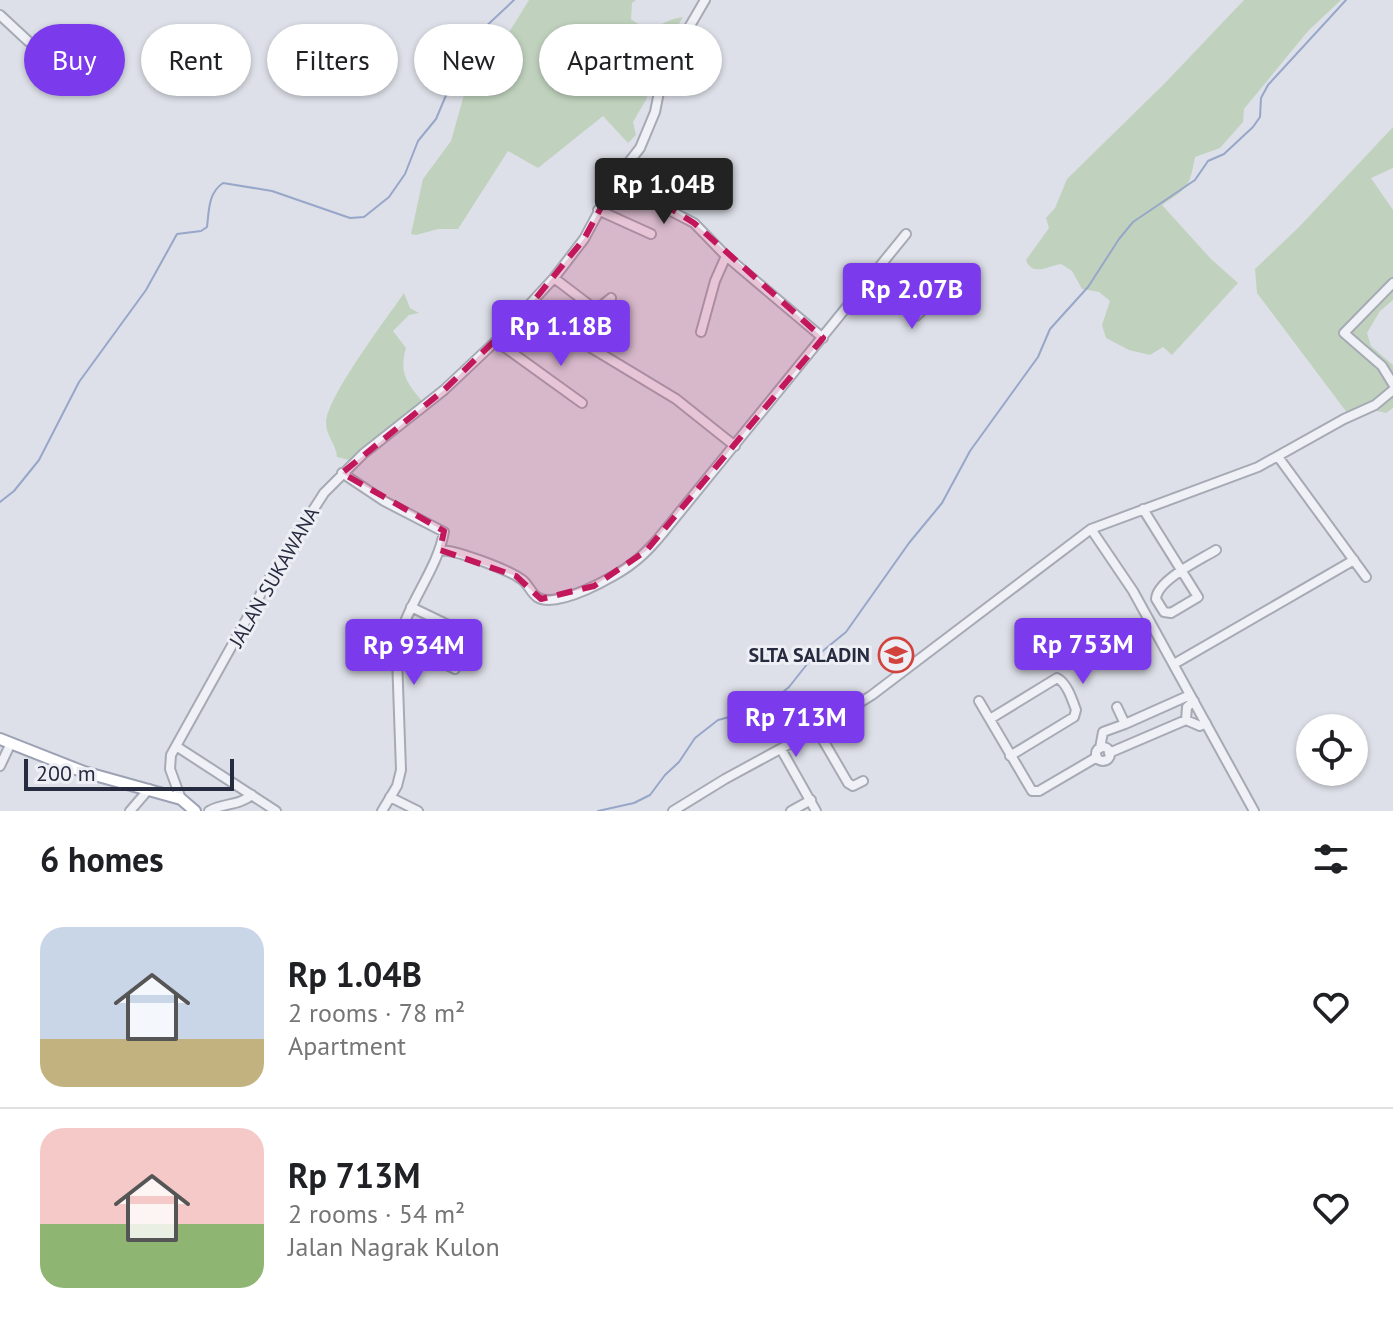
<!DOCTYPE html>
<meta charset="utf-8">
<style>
body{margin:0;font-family:"PT Sans",sans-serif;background:#f6f6f6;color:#202124;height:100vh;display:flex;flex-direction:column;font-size:30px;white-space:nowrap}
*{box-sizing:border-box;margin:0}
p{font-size:26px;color:#757577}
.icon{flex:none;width:44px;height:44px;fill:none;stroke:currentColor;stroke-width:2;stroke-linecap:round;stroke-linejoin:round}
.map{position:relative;height:811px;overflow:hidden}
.sheet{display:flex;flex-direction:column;background:#fff;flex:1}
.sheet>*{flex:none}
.guide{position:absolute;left:24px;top:24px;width:800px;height:72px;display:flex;gap:16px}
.tools{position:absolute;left:1296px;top:714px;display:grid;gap:16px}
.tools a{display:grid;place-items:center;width:72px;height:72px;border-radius:50%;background:#fff;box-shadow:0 2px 6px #0004;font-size:40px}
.scale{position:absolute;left:24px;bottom:20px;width:210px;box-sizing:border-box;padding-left:8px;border:4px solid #262b3f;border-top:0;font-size:22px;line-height:28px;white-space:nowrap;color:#262b3f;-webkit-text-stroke:6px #edeff5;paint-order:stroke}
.price{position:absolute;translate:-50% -68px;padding:0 18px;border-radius:8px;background:#7c3aed;color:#fff;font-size:26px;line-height:52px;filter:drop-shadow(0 2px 4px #0008)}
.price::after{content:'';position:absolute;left:50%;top:48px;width:24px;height:18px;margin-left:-12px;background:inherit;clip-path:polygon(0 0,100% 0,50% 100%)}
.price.current{background:#222;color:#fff}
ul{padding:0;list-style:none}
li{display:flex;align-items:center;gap:24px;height:200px;padding:0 40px}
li+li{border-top:2px solid #e0e0e0}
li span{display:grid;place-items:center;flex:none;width:224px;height:160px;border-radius:24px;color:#555}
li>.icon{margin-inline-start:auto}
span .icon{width:96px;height:96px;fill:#fffc;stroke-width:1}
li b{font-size:34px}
h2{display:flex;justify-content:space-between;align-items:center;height:96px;padding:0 40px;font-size:34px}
.tag{padding:0 28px;border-radius:36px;background:#fff;box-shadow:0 2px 6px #0004;font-size:28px;line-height:72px}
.tag.current{background:#7c3aed;color:#fff}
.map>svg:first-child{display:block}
.green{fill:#c0d2be}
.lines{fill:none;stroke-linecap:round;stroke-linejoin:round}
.stream{stroke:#97a6c9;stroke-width:2}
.minor-casing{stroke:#a6aab5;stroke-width:12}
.major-casing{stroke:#9ca1b4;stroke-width:14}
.minor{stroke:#f0f1f6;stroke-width:8}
.major{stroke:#fff;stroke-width:10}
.marked{fill:#c2185b;fill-opacity:0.2;stroke:#c2185b;stroke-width:6;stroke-dasharray:16 10;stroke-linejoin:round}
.labels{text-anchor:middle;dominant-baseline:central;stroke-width:6;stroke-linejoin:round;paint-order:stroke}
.street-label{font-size:20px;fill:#262b3f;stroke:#edeff5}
.poi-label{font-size:20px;font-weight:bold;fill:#262b3f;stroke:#edeff5;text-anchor:end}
</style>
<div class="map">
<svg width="1393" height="811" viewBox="0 0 1393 811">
<rect width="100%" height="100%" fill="#dde0e8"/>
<path class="green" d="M529,0H636L632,3L631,19C655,38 658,20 683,17L645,80L647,98L633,122L636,135L628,143L603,116L538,168L508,151L458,229H438L416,235L411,234L423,179L451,141L467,84L476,87L484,61L490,63Z
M1244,0H1341L1308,31L1244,109L1243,122L1220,148L1195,157C1189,188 1189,187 1162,205L1211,259L1238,283L1172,355L1163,347L1150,355L1129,350L1106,338L1102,325L1110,301L1099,292L1082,289L1072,271L1061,264C1048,266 1032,277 1026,260L1049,228L1046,218L1055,208L1067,179L1165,83Z
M1393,127V168L1371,178L1393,210V300L1380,311L1367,333L1371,346L1393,365V408L1386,413L1365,408L1348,414L1257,293L1255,269L1299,227Z
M404,293L410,308L419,313L409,315L393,331L406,348C399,372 406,382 422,401L349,460L337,457C336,443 326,437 326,422C328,395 387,318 404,293Z"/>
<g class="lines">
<path class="stream" d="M0,502L14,491L39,460L79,382L146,290L177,234L201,231L207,227C209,211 208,193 223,183L272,191L350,218L364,217L389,197L405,174L418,141L436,119L458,67L481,31L514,0
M598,811L634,803L650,795L665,775L679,762L695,738L718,720L764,708L789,687L808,663L846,632L909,543L942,503L970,451L1038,357L1050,329L1088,287L1119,239L1133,222L1195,180L1208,161L1224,154L1253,127L1260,117L1261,98L1268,85L1346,0"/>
<g class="minor-casing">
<path id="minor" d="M0,15L28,41
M618,176L663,207L694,223L726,256L823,338
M598,210L651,234
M871,276L916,316L929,304L923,296L934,278
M554,278L596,310L611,298
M1393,283L1344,333L1382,366L1393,384
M527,309L676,399L735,446
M701,332L715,281L726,256
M496,341L582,403
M1279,458L1366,577
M342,473L384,501L444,532C436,576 399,611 397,657L401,770L397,786L382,811
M1143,509L1198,597L1171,613L1164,612L1156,599C1157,580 1200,560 1216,550
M1091,529L1133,591L1254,811
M440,550C456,550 507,569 521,579C528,583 530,592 537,597C556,610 617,576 633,563C649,551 662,534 675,518L906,234
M411,607L471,636
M397,653L421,659L424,654L455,669
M1174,664L1354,560
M979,701L1032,791H1039L1097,757
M1194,701L1187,707L1186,720L1200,726L1206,723
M1117,707L1125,724L1190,695
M990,719L1057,678C1067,683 1072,699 1076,710L1074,717L1010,756
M816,728L848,783L853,786L863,781
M176,746L276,811
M1096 754a7 7 0 1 1 14 0a7 7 0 1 1-14 0Z
M1100,748L1103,732L1125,724
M781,749L816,811
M1109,753L1186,720
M0,766L10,745
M390,797L418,811
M181,799L170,769L171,755L269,579L324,493L363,454L444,390L496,341L554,278L584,239L618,176L640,148L655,112L663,72L705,0
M130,811L149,789
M209,811C225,802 236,807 252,795
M673,811L725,779L828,723L872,695L1091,529L1258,467L1344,419L1375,405L1393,390
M791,811L811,800"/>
</g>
<g class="major-casing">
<path id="major" d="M0,739L84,772L181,799L195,811"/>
</g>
<use href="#minor" class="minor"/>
<use href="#major" class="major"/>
</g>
<path class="marked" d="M618,176L694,223L823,338L646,551L594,586L541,599L516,576L440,550L444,531L342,473L444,390L527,309L584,239Z"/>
<defs>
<g id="school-ring" transform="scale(1.8)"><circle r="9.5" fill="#edeff5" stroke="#d2433d" stroke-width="1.5"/><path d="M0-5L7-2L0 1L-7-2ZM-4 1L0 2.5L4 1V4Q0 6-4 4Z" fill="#d2433d"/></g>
</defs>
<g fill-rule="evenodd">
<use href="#school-ring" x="896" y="655"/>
</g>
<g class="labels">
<g class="street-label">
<text transform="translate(274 577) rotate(-60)">JALAN SUKAWANA</text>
</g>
<g class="poi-label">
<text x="870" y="655">SLTA SALADIN</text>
</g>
</g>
</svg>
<div class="tools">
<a><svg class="icon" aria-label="locate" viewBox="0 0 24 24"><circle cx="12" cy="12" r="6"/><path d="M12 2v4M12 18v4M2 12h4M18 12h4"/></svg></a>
</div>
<div class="scale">200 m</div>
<b class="price current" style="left:664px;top:226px">Rp 1.04B</b>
<b class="price" style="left:912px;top:331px">Rp 2.07B</b>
<b class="price" style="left:561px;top:368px">Rp 1.18B</b>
<b class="price" style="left:1083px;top:686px">Rp 753M</b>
<b class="price" style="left:414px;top:687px">Rp 934M</b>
<b class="price" style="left:796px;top:759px">Rp 713M</b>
<div class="guide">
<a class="tag current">Buy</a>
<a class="tag">Rent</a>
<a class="tag">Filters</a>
<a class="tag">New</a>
<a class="tag">Apartment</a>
</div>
</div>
<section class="sheet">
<h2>6 homes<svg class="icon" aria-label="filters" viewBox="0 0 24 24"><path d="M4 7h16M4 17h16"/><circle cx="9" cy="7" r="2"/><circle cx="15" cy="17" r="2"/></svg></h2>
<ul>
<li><span style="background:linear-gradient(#c9d6e8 70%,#c2b280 0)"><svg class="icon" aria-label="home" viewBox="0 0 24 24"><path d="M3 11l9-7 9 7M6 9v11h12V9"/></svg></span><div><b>Rp 1.04B</b><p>2 rooms · 78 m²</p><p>Apartment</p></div><svg class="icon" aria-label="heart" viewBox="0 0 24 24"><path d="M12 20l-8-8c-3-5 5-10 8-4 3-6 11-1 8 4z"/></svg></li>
<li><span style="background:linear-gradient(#f6c9c9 60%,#8fb573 0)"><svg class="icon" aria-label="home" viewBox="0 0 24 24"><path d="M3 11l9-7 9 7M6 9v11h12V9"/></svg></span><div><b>Rp 713M</b><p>2 rooms · 54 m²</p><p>Jalan Nagrak Kulon</p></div><svg class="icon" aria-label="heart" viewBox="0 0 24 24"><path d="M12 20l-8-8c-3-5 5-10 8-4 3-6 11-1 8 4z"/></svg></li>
</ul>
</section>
